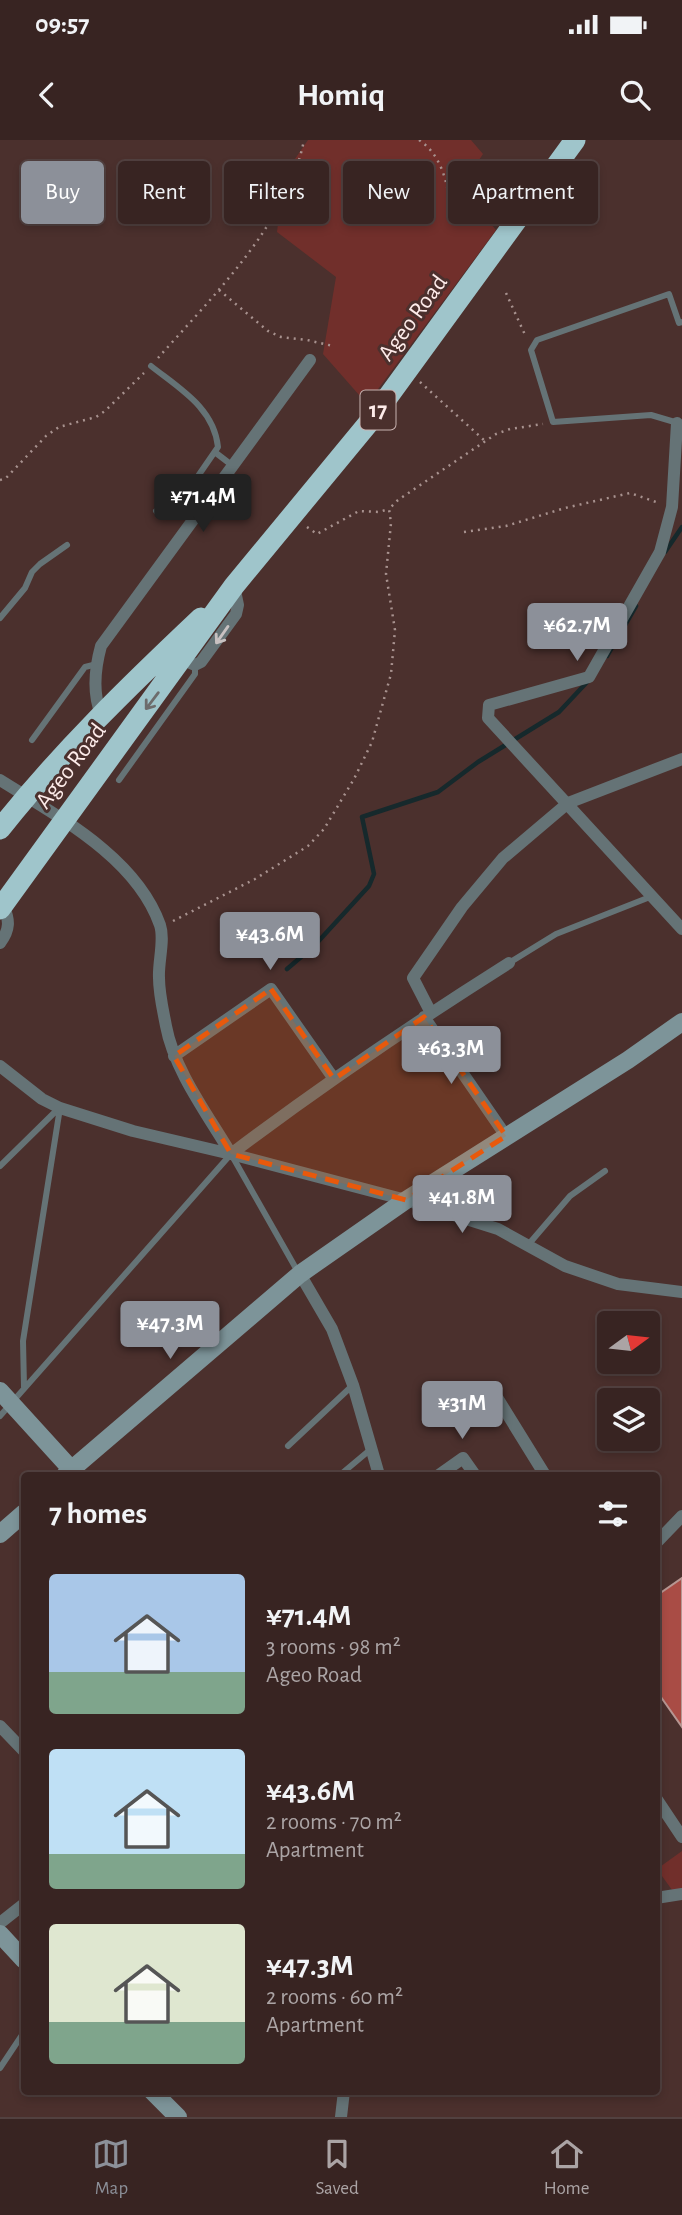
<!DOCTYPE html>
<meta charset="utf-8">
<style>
body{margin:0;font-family:"Alegreya Sans",sans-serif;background:#43302f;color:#f1f3f6;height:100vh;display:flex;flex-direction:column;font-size:26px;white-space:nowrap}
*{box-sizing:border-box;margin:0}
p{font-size:23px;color:#aba4a5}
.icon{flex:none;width:38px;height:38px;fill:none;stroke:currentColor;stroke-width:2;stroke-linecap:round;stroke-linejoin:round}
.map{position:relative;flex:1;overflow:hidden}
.side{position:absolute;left:21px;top:1332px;width:639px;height:623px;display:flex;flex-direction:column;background:#382422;border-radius:7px;box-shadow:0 4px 10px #0003,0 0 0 2px #524140}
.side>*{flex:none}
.hud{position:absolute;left:21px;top:21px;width:640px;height:63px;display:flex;gap:14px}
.needle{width:46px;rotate:75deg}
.fabs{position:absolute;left:597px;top:1171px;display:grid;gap:14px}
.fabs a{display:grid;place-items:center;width:63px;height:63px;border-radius:7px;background:#382422;box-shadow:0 4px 10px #0003,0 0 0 2px #524140;font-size:35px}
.price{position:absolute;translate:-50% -60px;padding:0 16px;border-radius:7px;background:#8c9099;color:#fff;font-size:23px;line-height:46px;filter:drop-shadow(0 2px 4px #0008)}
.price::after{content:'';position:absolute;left:50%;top:42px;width:21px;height:16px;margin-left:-10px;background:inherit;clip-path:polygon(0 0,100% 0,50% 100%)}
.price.active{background:#222;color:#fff}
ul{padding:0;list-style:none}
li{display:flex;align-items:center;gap:21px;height:175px;padding:0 28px}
li span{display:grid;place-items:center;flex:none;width:196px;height:140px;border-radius:7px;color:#555}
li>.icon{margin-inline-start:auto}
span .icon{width:84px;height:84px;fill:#fffc;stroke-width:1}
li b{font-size:30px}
h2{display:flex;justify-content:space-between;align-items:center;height:84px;padding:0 28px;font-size:30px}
.chip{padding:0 24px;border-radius:7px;background:#382422;box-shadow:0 4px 10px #0003,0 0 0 2px #524140;font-size:24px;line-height:63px}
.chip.active{background:#8c9099;color:#fff}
.status{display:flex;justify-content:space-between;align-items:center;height:49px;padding:0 35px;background:#382422;direction:ltr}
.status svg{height:19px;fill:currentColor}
header{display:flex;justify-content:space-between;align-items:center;height:91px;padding:0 28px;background:#382422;font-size:32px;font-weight:700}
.tabs{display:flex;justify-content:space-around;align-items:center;height:98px;border-top:2px solid #524140;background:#382422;font-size:19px;color:#aba4a5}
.tabs a{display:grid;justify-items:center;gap:4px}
.tabs .active{color:#8c9099}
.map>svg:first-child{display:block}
.green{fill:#712f2b}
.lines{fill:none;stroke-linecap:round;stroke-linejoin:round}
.stream{stroke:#16292c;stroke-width:4.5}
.building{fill:#a94c45;stroke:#b79692;stroke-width:2}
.path{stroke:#a8928f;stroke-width:2.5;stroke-dasharray:2 5;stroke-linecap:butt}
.lane{stroke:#657376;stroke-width:6}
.street{stroke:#657376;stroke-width:12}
.secondary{stroke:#7d9499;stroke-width:18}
.highway{stroke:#9fc5cb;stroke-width:21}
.oneway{stroke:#c8c1c1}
.oneway2{stroke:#6d6c6c}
.marked{fill:#e8590c;fill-opacity:0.2;stroke:#e8590c;stroke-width:5;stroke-dasharray:14 9;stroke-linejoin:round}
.labels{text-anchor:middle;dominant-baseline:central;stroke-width:6;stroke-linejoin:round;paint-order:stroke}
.shield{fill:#4b302d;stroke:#c8b3b1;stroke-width:2}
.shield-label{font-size:23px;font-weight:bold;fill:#fdebe9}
.street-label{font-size:24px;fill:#fdebe9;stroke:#4b302d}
</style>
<div class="status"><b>09:57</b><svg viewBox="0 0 49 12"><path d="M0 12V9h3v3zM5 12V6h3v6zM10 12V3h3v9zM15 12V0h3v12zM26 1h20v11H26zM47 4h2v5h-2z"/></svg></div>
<header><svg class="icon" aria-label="back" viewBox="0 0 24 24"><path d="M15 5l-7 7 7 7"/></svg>Homiq<svg class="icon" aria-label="search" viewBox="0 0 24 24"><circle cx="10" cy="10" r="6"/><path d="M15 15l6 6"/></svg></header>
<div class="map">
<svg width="682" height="1977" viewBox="0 0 682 1977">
<rect width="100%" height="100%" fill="#4b302d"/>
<path class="green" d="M308,0H471L483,14L461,47L496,90L367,264L323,214L336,137L277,92L284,35Z
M682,1711V1749L672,1750L657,1729Z"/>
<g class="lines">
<path class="stream" d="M665,412L682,387
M607,516L636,466
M287,829L315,805L369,746L374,734L362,677L438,652L478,622L559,572L589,540"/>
</g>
<path class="building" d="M682,1438V1587L656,1550V1456Z"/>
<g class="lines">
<path class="path" d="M419,0C446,18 448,52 453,81
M219,150L268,191L281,197L307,200L333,206
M506,153L526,197
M158,218C212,157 288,83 304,0
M420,242L485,301
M0,340L6,338L46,296L59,287L96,277L105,271L144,233
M307,387L317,394L359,371L379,372L389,369
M464,392L506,386L565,368L630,353L659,363
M173,781L255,739L308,706L324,689L354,639L372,602L391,534L395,490L386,434L391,383L389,369L398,360L496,294L510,289L543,284"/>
<path class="lane" d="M151,226C180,249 214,268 218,307L187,352L156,371
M678,283L651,275L553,282L531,210L537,200L669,154L679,183L682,182
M216,313L233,326
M0,478L25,448L32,432L40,424L67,405
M32,600L85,527L97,524
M119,640L195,534V525
M509,823L556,794L650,757
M0,1026L58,969
M528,1105L570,1056L605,1031
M24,1247L23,1201L60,968
M0,1276L231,1014L298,1132
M288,1306L353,1245
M340,1335L371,1309
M0,1928L24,1892"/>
<path class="street" d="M677,283L672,367L660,412L589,537L489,565L488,578L682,789
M183,520L195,525L201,522L236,474L238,465L234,446
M101,574C92,552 95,528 101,506L310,220
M0,640C57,676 136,717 160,785C165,800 158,822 159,838C159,854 163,870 166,886C174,930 208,975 231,1014L406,1060L498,1089L565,1126L618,1144L682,1152
M0,803C10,790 10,780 3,765
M431,873L413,838L462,767L503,718L568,663L682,619
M424,877L506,996
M174,916L271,849L334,939
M0,926L42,959L60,968L133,991L231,1014C321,946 414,883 509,823
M300,1134L332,1189L353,1245L379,1335
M493,1251L545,1335
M439,1335L463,1318L475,1335
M656,1403L682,1376
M0,1586L24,1611
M656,1658L682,1697
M656,1758L682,1754
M0,1783L24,1764
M341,1977L344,1951"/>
<path class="secondary" d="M0,1251L71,1329
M65,1335L300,1134L406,1060L628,920L682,882
M0,1394L24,1373
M0,1794L24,1820
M152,1951L178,1977"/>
<path class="highway" d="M0,689C61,612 130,545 201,478
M0,769L234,446L371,280L575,0"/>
</g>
<defs><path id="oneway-shaft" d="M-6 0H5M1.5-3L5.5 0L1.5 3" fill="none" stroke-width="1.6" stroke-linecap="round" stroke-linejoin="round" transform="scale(1.75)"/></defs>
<use class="oneway" href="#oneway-shaft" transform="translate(222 495) rotate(125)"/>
<use class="oneway2" href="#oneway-shaft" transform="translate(152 561) rotate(127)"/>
<path class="marked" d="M271,849L334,939L424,877L506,996L406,1060L231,1014L174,916Z"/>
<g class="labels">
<rect class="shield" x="360.5" y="250.5" width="35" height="39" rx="5"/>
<g class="shield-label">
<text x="378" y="270">17</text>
</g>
<g class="street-label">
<text transform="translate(413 178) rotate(-54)">Ageo Road</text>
<text transform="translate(71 626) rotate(-53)">Ageo Road</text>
</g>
</g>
</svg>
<div class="fabs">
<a><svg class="needle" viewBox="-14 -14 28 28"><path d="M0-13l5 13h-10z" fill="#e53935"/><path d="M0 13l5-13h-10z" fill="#aba4a5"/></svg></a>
<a><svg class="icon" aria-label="layers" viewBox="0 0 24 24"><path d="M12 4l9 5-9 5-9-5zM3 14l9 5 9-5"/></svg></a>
</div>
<b class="price active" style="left:203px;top:394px">¥71.4M</b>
<b class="price" style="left:577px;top:523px">¥62.7M</b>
<b class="price" style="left:270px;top:832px">¥43.6M</b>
<b class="price" style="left:451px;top:946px">¥63.3M</b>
<b class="price" style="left:462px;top:1095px">¥41.8M</b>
<b class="price" style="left:170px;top:1221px">¥47.3M</b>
<b class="price" style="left:462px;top:1301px">¥31M</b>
<div class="hud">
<a class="chip active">Buy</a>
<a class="chip">Rent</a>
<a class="chip">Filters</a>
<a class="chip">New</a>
<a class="chip">Apartment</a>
</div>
<section class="side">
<h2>7 homes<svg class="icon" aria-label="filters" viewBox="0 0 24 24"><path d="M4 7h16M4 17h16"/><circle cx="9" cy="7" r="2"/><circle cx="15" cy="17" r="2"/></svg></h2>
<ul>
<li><span style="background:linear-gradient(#a9c7e8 70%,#7fa58c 0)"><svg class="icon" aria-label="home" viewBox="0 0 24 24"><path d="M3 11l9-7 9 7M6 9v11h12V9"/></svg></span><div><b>¥71.4M</b><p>3 rooms · 98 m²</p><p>Ageo Road</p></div></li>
<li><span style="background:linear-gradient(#bfe0f5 75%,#7fa58c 0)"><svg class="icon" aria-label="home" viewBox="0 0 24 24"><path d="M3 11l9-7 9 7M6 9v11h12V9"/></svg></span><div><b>¥43.6M</b><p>2 rooms · 70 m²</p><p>Apartment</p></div></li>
<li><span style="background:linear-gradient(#dfe7d0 70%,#7fa58c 0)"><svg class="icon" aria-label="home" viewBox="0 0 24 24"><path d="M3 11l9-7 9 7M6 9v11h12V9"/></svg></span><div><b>¥47.3M</b><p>2 rooms · 60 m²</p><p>Apartment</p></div></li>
</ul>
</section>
</div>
<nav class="tabs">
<a class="active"><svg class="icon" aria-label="map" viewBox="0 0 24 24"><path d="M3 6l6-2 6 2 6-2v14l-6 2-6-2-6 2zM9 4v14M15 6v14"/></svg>Map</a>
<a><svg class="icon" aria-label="saved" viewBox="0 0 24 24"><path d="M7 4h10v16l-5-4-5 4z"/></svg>Saved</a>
<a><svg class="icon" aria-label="home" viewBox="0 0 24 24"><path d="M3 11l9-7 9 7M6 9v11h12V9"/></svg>Home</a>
</nav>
